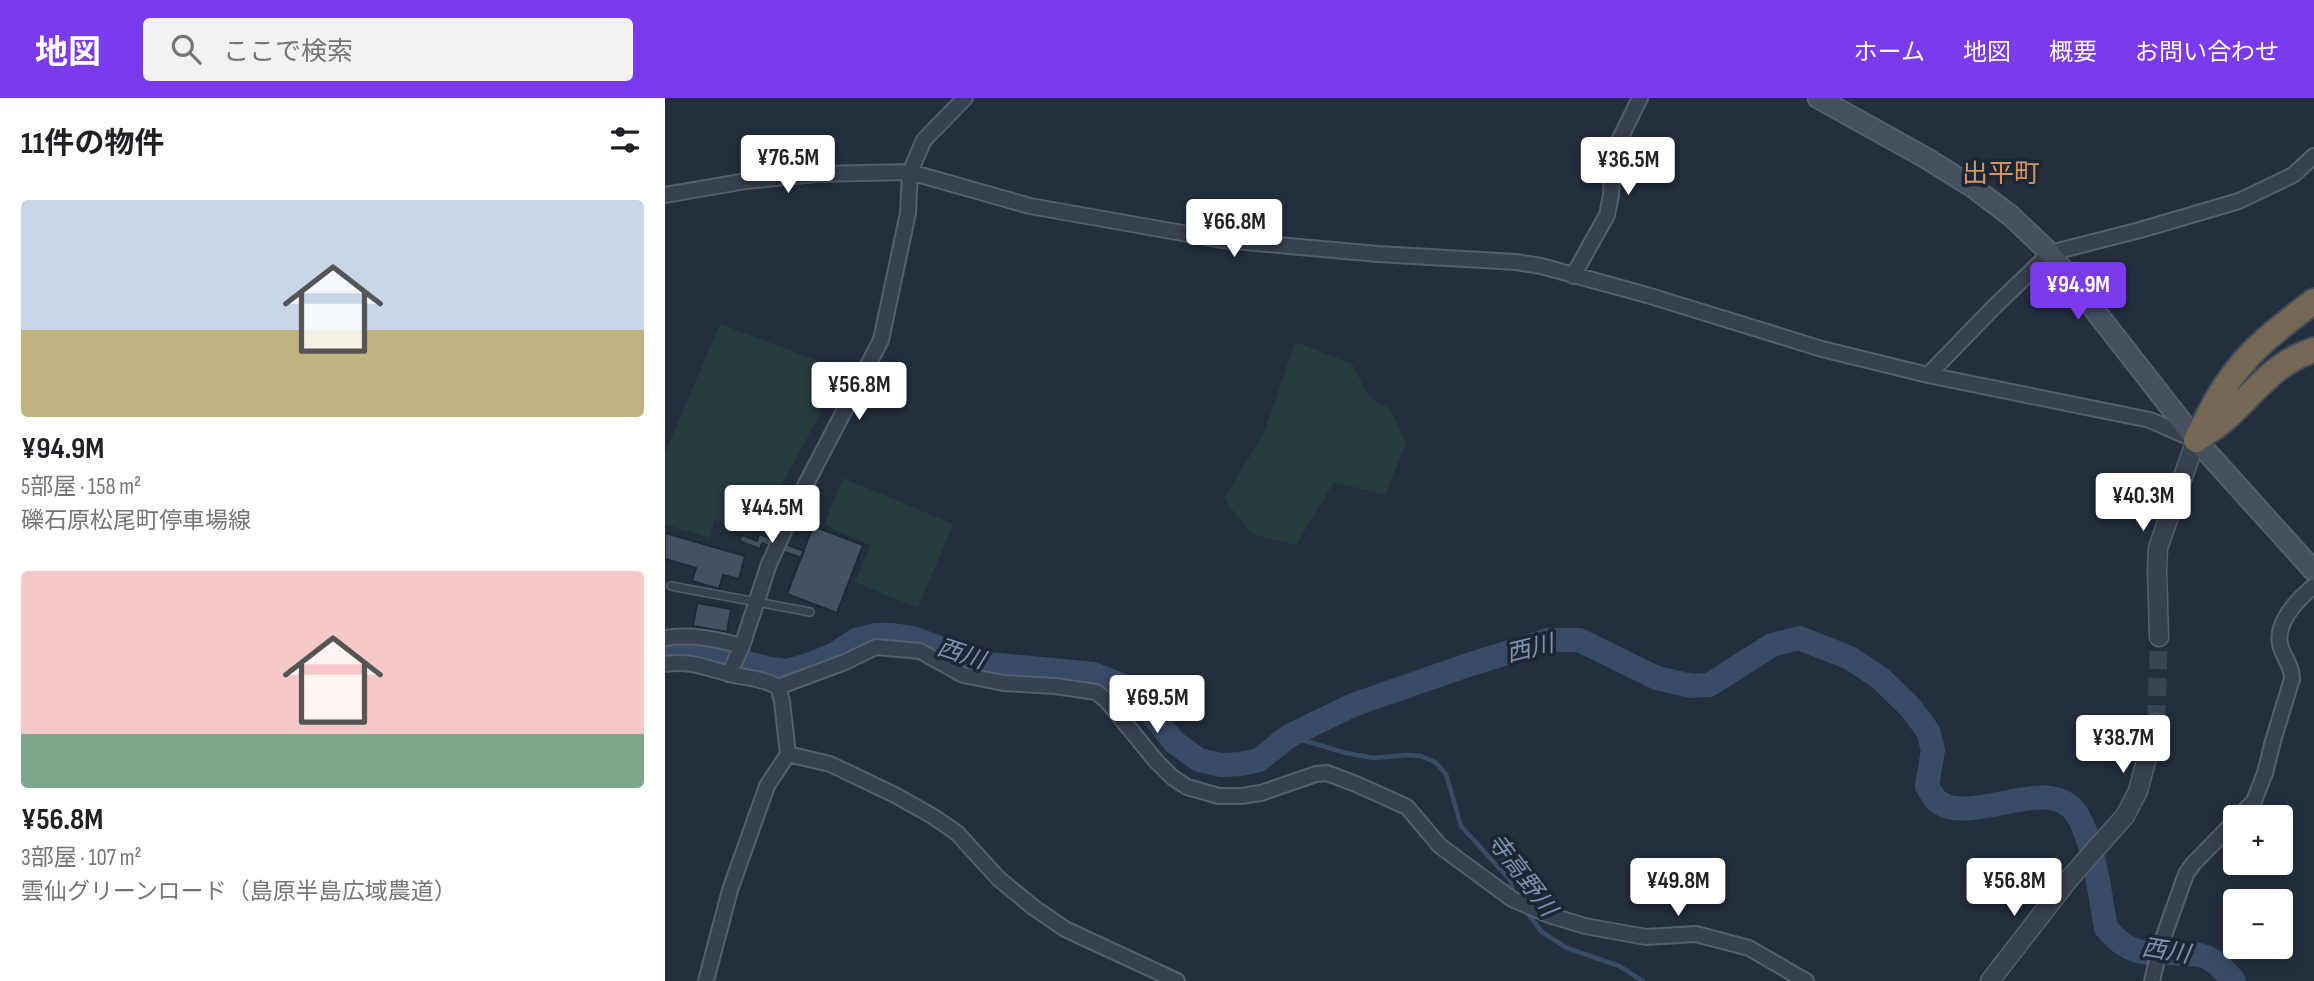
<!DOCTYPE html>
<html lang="ja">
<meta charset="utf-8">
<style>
body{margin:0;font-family:"Sofia Sans Condensed","Noto Sans JP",sans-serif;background:#f2f2f2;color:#202124;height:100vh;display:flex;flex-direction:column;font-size:26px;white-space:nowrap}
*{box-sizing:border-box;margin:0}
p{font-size:23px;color:#757577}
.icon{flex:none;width:38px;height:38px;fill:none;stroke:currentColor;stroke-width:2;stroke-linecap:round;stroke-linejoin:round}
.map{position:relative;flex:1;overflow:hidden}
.drawer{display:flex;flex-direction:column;background:#fff;width:665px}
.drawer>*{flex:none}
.tools{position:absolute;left:1558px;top:707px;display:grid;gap:14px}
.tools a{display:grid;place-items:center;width:70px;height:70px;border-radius:7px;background:#fff;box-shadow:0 4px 18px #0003;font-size:35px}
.price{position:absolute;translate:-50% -60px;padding:0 16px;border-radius:7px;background:#fff;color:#222;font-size:23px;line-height:46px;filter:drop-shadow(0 2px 4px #0008)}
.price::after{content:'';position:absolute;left:50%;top:42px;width:21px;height:16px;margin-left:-10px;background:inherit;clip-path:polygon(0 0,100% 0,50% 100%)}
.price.current{background:#7c3aed;color:#fff}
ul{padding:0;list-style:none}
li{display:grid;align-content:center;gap:14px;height:371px;padding:0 21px}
li span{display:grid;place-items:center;height:217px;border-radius:7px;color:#555}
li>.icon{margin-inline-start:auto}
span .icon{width:126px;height:126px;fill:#fffc;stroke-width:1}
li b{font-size:30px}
h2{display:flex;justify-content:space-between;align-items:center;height:84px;padding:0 21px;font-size:30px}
header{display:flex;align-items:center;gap:42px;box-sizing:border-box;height:98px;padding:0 35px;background:#7c3aed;color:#fff}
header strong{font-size:33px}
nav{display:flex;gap:38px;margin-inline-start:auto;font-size:24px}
.search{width:490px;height:63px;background:#f2f2f2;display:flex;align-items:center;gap:18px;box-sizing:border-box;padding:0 24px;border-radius:7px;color:#757577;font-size:26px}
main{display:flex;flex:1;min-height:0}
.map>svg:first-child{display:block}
.green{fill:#263c3f}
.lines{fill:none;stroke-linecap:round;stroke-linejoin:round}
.stream{stroke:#394c67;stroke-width:4.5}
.river{stroke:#394c67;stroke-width:24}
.building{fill:#455162;stroke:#1f2835;stroke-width:2}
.tertiary-tunnel{stroke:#3a4453;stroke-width:18;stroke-dasharray:18 9;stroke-linecap:butt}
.service-casing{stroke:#565f6c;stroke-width:10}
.minor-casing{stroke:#565f6c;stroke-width:18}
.tertiary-casing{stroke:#565f6c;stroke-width:21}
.secondary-casing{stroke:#565f6c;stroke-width:23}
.motorway-casing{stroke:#434c59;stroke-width:28}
.service{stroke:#38414e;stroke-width:7}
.minor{stroke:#38414e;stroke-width:14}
.tertiary{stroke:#38414e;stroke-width:18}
.secondary{stroke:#465061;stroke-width:19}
.motorway{stroke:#746855;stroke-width:24}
.labels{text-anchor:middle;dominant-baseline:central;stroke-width:7;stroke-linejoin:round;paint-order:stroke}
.water-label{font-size:24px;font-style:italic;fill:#7c92b1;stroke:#1d2633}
.quarter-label{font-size:26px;fill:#d59563;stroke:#1d2633}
</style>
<header>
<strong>地図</strong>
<div class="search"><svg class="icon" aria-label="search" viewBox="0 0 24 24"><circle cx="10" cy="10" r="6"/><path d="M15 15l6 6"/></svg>ここで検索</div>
<nav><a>ホーム</a><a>地図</a><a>概要</a><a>お問い合わせ</a></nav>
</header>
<main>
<section class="drawer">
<h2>11件の物件<svg class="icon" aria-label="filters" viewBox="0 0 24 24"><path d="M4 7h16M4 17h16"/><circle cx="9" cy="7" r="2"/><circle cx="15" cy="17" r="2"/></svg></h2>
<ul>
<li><span style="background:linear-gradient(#c9d6e8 60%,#c2b280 0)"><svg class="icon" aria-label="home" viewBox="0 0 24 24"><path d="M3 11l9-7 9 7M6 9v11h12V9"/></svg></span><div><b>¥94.9M</b><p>5部屋 · 158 m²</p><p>礫石原松尾町停車場線</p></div></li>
<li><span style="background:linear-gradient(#f6c9c9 75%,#7fa58c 0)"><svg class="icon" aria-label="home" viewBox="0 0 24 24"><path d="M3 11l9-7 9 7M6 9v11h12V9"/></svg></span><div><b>¥56.8M</b><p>3部屋 · 107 m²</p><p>雲仙グリーンロード（島原半島広域農道）</p></div></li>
</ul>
</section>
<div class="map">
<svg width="1649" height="883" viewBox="0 0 1649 883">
<rect width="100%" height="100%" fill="#242f3e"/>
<path class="green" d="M55,226L164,267L167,294L92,432L49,422L45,440L0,426V355Z
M630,244L687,266L704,299L725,311L741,345L720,397L669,384L631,447L587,436L559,401L599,335Z
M178,380L288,426L253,510L190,484L205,447L159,427Z"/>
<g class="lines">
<path class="stream" d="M624,638L681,655L709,660L741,657L756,658L770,664L781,676L796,728L845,782L849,798
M859,811L877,834L902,850L954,868L978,883"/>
<path class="river" d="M0,551L25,549L105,571L122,573L146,566L170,556L191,542L211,537H228L248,540L313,565L428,576L457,587L481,608L509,644L534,662L556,667L576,666L594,662L624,638L688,607L800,568L883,542H914L992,580L1026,588L1044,587L1107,547L1134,540L1185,560L1215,580L1245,609L1263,633L1268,652L1262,688C1265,693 1268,698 1271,702C1303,731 1382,674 1411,715C1429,742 1435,798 1441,830C1472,868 1495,850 1534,857C1549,860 1560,872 1569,883"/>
</g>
<path class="building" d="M148,428L198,447L172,515L122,496Z
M0,435L80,458L74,481L58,477L54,491L27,483L31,470L0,461Z
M94,436L139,453L136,460L97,445L95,451L74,443L77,437L92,443Z
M32,505L66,511L62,534L28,528Z"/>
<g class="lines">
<path class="tertiary-tunnel" d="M1491,625L1494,539"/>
<g class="service-casing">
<path id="service" d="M6,488L145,514"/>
</g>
<g class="minor-casing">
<path id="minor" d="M0,97L81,83L150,76L245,74L365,108L557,142L713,156L851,164L876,168L982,197L1157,251L1263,277L1485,322L1530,342
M908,178L942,117L946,97L947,57L975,0
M1263,277L1329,209L1385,155L1475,132L1574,103L1628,77L1649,58
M0,540C27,536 51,541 77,548
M0,566C27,562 40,570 65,576C81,580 98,580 113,589L117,603L123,656L102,688L65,792L41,883
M64,576L77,548L104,466L138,392L216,242L243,115L245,74L259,42L300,0
M113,589L180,564L211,549L255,553L298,577L339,585L390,588L431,594L442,603L491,663L507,679L522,689L554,698H576L596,695L651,676L662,675L691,686L742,709L775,748L847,801L884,817L920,828L981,839L1031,836L1084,850L1141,883
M123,656L165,666L230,697L269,719L292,735L334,781L368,809L400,831L512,883
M1573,719L1589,703L1600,675L1608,643L1627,581C1627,568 1620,561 1616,550C1608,526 1633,501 1649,488
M1487,883L1495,849L1521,776L1528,766L1570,723"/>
</g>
<g class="tertiary-casing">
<path id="tertiary" d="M1494,539L1492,472L1493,450L1531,342
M1325,883L1404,781L1460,718L1473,693L1491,625"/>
</g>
<g class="secondary-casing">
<path id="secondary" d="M1153,0L1261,60L1309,90L1346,118L1385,155L1531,342L1649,473"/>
</g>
<g class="motorway-casing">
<path id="motorway" d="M1537,338C1544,333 1552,328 1559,322C1589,296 1609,264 1649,252
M1531,342C1543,318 1555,293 1572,272C1593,245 1622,224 1649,203"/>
</g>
<use href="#service" class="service"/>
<use href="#minor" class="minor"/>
<use href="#tertiary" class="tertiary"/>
<use href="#secondary" class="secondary"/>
<use href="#motorway" class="motorway"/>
</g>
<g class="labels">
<g class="water-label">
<text transform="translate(865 551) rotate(-14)">西川</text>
<text transform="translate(296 556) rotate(18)">西川</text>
<text transform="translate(857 777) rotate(53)">寺高野川</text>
<text transform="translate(1501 853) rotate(9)">西川</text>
</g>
<g class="quarter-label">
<text x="1336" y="76">出平町</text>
</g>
</g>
</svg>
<div class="tools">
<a>+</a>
<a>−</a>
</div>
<b class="price" style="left:123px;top:97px">¥76.5M</b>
<b class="price" style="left:963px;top:99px">¥36.5M</b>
<b class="price" style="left:569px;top:161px">¥66.8M</b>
<b class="price current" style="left:1413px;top:224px">¥94.9M</b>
<b class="price" style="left:194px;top:324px">¥56.8M</b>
<b class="price" style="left:1478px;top:435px">¥40.3M</b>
<b class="price" style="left:107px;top:447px">¥44.5M</b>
<b class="price" style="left:492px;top:637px">¥69.5M</b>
<b class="price" style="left:1458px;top:677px">¥38.7M</b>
<b class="price" style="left:1013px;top:820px">¥49.8M</b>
<b class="price" style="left:1349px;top:820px">¥56.8M</b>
</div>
</main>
